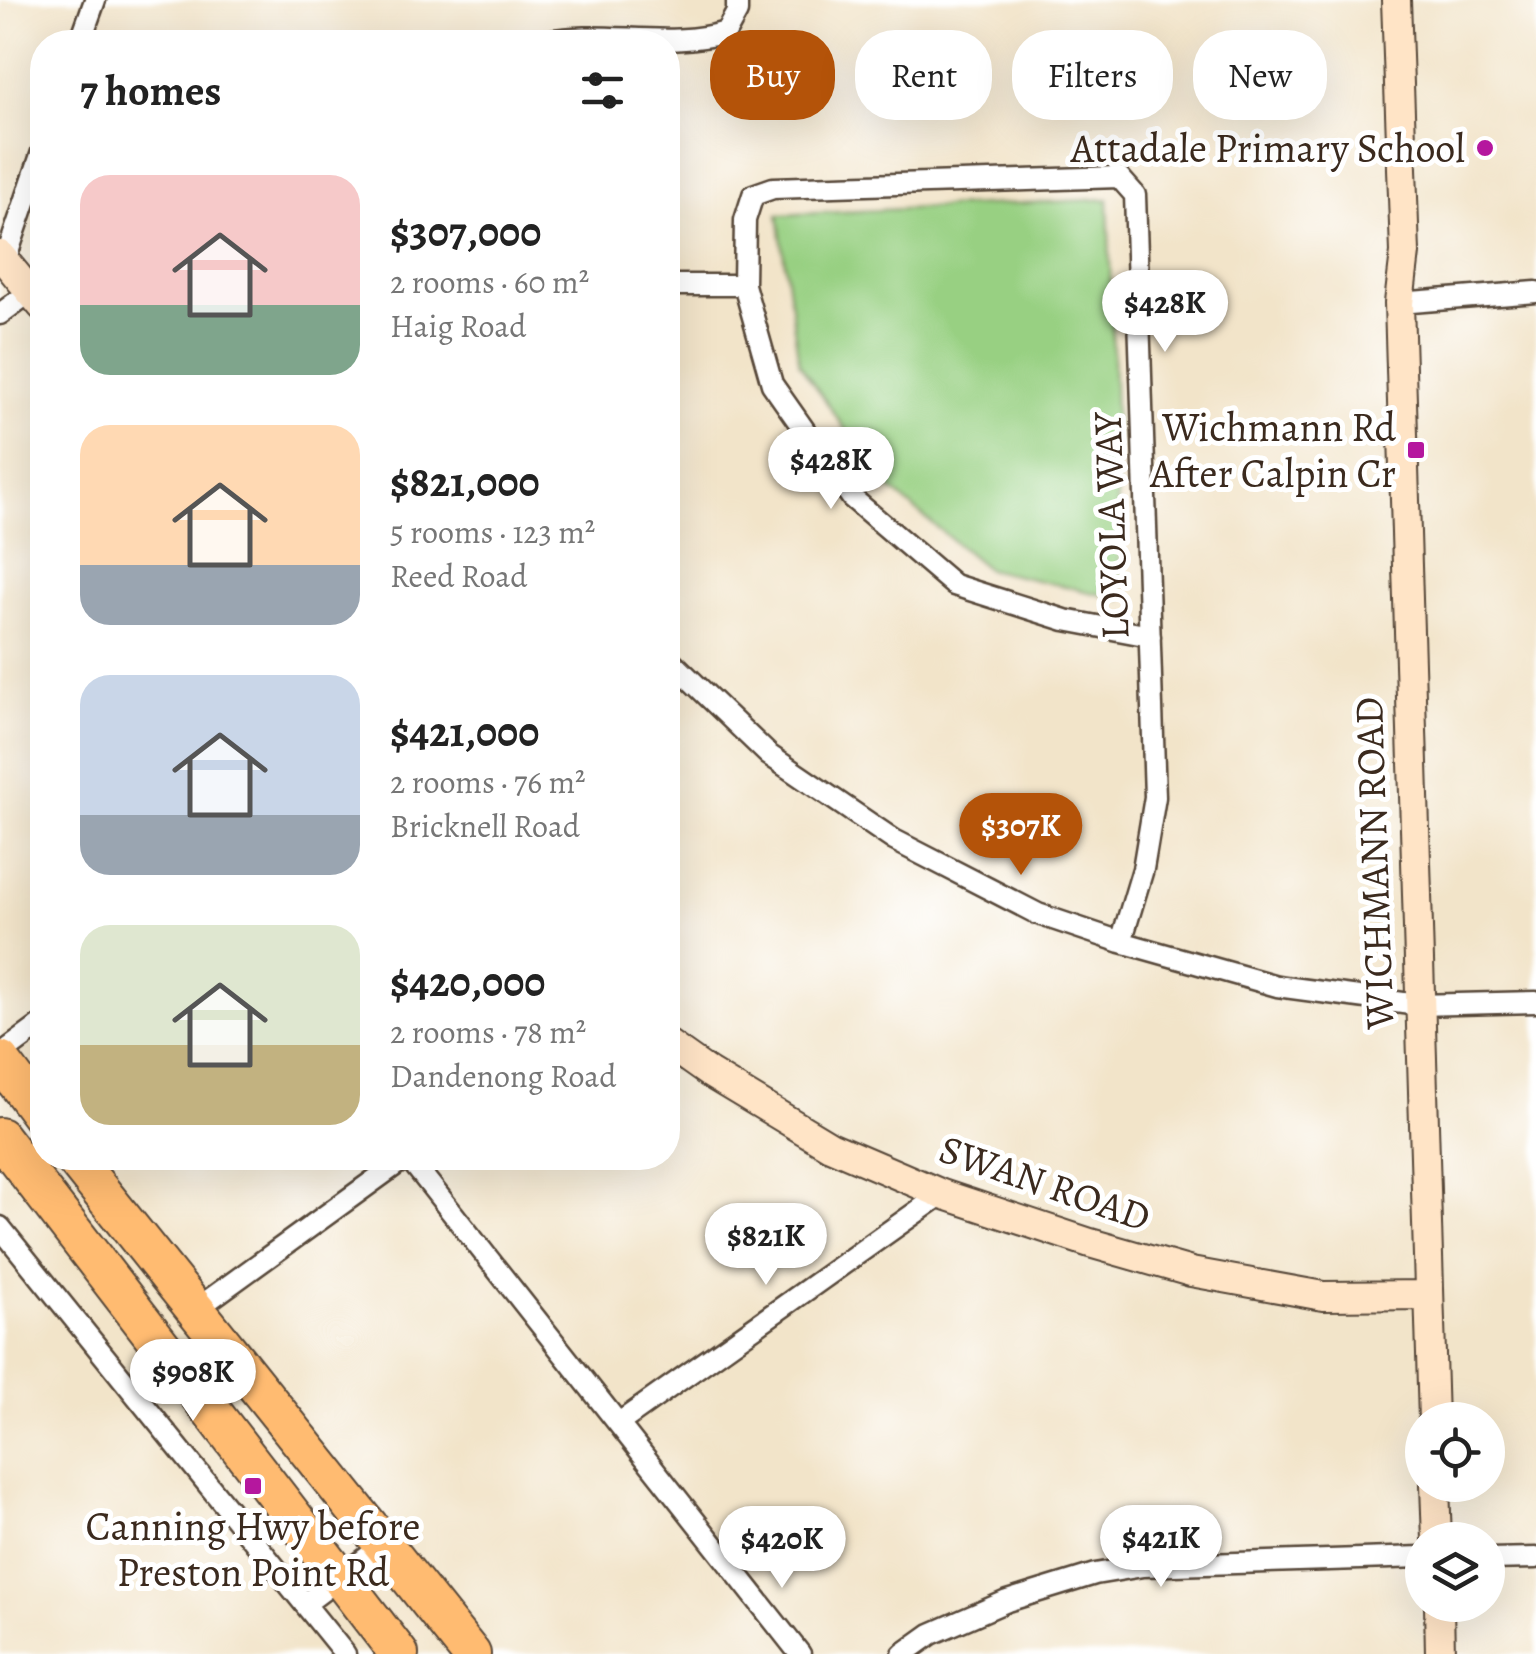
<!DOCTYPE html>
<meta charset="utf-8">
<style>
body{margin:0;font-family:Alegreya,serif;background:#f2f2f2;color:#222;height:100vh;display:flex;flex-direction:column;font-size:38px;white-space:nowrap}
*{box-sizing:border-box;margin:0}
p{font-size:32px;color:#767676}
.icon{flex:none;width:55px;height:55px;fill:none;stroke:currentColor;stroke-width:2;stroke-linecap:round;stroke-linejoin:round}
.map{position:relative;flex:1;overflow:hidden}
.panel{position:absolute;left:30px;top:30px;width:650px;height:1140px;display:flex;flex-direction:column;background:#fff;border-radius:40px;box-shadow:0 10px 40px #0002}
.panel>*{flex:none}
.guide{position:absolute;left:710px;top:30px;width:675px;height:90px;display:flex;gap:20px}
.fabs{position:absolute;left:1405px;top:1402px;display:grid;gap:20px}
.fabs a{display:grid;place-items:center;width:100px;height:100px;border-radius:50%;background:#fff;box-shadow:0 10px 40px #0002;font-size:50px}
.price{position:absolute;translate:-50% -85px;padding:0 22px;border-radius:35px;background:#fff;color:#222;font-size:32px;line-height:65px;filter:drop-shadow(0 2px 5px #0008)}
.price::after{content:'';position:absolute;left:50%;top:60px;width:30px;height:22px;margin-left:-15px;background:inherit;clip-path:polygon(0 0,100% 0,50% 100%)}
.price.current{background:#b45309;color:#fff}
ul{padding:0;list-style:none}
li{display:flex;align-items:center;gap:30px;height:250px;padding:0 50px}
li span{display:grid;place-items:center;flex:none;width:280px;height:200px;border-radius:30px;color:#555}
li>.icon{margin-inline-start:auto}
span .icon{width:120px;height:120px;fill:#fffc;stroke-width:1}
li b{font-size:42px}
h2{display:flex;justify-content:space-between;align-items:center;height:120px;padding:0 50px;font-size:42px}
.tag{padding:0 35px;border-radius:40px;background:#fff;box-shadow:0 10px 40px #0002;font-size:35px;line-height:90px}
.tag.current{background:#b45309;color:#fff}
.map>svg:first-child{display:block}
.green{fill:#98d082;stroke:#6a7d50;stroke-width:2.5}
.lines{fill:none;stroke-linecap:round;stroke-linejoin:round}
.street-casing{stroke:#564638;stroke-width:25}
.secondary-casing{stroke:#564638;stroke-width:32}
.highway-casing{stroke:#564638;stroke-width:42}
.street{stroke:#fff;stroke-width:20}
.secondary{stroke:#ffe4c6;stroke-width:28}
.highway{stroke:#ffbb71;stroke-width:38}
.poi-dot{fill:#b5179e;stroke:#fff;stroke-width:4}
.labels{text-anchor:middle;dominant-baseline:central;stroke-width:10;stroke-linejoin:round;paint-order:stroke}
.poi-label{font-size:40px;fill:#3b2a1e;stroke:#fff;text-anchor:end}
.street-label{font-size:40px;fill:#3b2a1e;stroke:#fff}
</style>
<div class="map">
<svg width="1536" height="1654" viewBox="0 0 1536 1654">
<rect width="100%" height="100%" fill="#fff"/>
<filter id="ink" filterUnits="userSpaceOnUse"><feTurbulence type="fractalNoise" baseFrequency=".01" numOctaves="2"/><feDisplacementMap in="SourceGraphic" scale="20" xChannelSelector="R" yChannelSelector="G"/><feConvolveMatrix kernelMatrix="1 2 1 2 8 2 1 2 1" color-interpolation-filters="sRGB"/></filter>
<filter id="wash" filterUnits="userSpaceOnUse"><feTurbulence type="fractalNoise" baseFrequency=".0048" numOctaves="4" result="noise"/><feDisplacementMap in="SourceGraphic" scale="40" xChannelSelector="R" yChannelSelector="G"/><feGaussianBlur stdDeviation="2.25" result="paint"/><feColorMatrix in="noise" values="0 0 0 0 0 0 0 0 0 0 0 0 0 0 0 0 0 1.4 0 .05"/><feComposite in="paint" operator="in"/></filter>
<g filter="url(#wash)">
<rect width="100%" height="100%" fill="#f2e4c9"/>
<path class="green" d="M1108,199L1121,599L987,569L883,483L799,363L778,215Z"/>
</g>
<g filter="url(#ink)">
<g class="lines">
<g class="street-casing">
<path id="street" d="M80,42L95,0
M543,42C603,29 667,50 726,32L737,12V0
M5,261L42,152
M668,285H744
M1399,303L1536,292
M0,314L42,283
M668,658L769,755L894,840L1038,914L1121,942L1277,986L1418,1005L1536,1002
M1121,942L1143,869L1155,797L1135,195L1119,177L773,188L753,195L745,220L744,285L772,384L852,498L954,585L1065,620L1150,636
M0,1055L42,1024
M409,1158L800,1654
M0,1227L345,1654
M195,1310L405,1158
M619,1423L942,1194
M1488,1559L1536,1558
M306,1603L385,1544
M903,1654L931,1634L1007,1601L1095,1574L1143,1566L1422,1557"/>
</g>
<g class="secondary-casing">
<path id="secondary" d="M1396,0L1405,253L1399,303L1433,1420
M0,255L42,306
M668,1044L709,1073L830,1146L942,1194L1090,1243L1191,1272L1323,1296L1429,1295
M1435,1485L1437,1540
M1439,1605L1440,1654"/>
</g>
<g class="highway-casing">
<path id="highway" d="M0,1060L42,1116
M0,1137L399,1654
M74,1158L471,1654"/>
</g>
<use href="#street" class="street"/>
<use href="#secondary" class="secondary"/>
<use href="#highway" class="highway"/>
</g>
</g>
<g class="poi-dot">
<circle cx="1485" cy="148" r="10"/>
<rect x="1406" y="440" width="20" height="20" rx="5"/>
<rect x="243" y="1476" width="20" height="20" rx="5"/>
</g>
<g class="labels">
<g class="poi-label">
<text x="1465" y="148">Attadale Primary School</text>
<text x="1396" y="427">Wichmann Rd<tspan x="1396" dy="46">After Calpin Cr</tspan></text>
<text x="253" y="1526" text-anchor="middle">Canning Hwy before<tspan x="253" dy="46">Preston Point Rd</tspan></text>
</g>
<g class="street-label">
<text transform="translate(1111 526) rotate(-92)">LOYOLA WAY</text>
<text transform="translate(1374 863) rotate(-92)">WICHMANN ROAD</text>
<text transform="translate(1045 1183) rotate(19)">SWAN ROAD</text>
</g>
</g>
</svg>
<div class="fabs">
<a><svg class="icon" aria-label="locate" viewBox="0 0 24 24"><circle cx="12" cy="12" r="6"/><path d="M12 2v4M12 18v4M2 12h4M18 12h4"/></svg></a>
<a><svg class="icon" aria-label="layers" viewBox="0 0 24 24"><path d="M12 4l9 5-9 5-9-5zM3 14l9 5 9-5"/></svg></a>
</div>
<b class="price" style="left:1165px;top:355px">$428K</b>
<b class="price" style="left:831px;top:512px">$428K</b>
<b class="price current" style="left:1021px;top:878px">$307K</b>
<b class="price" style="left:766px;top:1288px">$821K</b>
<b class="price" style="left:193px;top:1424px">$908K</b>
<b class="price" style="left:1161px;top:1590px">$421K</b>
<b class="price" style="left:782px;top:1591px">$420K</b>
<div class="guide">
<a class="tag current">Buy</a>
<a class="tag">Rent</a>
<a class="tag">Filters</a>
<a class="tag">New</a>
</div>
<section class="panel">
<h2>7 homes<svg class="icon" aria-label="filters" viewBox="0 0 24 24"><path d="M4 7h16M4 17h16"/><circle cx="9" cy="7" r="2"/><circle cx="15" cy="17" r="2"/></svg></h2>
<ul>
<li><span style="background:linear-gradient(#f6c9c9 65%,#7fa58c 0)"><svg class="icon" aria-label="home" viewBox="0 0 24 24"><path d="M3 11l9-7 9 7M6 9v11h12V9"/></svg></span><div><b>$307,000</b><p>2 rooms · 60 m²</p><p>Haig Road</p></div></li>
<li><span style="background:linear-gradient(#ffd9b3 70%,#9aa5b1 0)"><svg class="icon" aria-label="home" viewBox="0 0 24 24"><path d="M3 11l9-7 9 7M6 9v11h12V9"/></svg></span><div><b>$821,000</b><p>5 rooms · 123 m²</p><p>Reed Road</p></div></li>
<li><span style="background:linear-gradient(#c9d6e8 70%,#9aa5b1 0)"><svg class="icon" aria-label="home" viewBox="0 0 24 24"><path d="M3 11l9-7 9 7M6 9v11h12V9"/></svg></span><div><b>$421,000</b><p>2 rooms · 76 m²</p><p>Bricknell Road</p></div></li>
<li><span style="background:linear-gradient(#dfe7d0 60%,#c2b280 0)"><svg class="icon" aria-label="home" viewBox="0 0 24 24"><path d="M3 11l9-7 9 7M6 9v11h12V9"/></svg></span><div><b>$420,000</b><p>2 rooms · 78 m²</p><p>Dandenong Road</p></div></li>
</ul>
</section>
</div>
